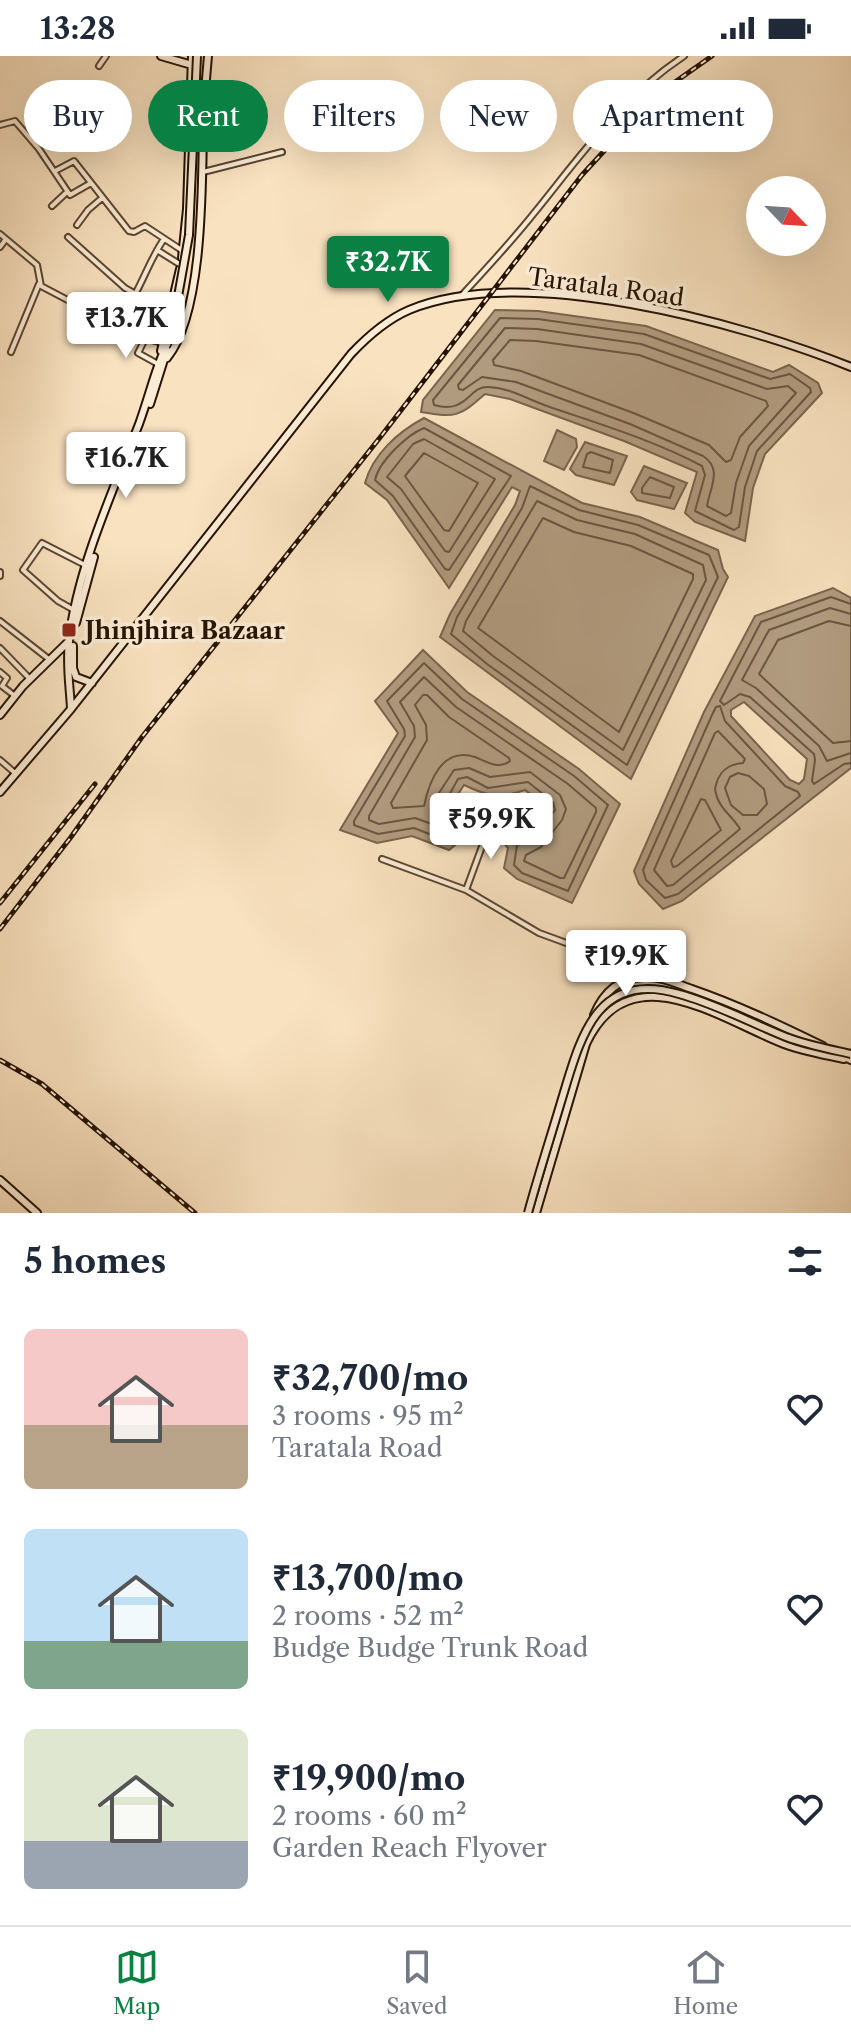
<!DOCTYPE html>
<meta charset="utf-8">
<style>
body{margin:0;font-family:"Libre Caslon Text",serif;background:#f6f6f7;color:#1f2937;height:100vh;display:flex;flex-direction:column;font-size:30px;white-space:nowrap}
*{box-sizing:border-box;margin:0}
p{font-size:26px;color:#747a83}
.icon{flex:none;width:44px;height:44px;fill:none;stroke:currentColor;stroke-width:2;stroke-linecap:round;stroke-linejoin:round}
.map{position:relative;height:1157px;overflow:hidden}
.side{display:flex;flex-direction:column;background:#fff;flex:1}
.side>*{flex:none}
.top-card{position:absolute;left:24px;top:24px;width:804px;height:72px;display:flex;gap:16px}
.needle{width:52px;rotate:115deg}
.buttons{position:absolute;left:746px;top:120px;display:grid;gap:16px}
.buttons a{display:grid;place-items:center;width:80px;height:80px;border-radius:50%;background:#fff;box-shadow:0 8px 32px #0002;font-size:40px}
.price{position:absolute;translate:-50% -68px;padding:0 18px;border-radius:8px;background:#fff;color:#222;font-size:26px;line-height:52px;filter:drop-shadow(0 2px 4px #0008)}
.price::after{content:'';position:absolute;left:50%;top:48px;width:24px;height:18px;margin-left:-12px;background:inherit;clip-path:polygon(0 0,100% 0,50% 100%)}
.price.active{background:#0b8043;color:#fff}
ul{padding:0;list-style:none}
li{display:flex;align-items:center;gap:24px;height:200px;padding:0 24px}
li span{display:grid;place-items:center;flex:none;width:224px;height:160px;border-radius:12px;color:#555}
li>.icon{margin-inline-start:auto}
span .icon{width:96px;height:96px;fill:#fffc;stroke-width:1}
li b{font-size:34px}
h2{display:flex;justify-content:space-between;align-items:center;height:96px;padding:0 24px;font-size:34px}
.tag{padding:0 28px;border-radius:36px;background:#fff;box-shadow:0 8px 32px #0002;font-size:28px;line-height:72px}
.tag.active{background:#0b8043;color:#fff}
.status{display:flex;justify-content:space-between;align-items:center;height:56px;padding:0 40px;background:#fff;direction:ltr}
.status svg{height:22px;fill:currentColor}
.tabs{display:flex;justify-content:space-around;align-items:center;height:112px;border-top:2px solid #e0e1e3;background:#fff;font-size:22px;color:#747a83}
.tabs a{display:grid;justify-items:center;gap:4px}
.tabs .active{color:#0b8043}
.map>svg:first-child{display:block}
.water{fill:#b19b7f;stroke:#79644c;stroke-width:2;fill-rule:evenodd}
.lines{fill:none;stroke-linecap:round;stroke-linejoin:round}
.shore{stroke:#6b5640;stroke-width:2}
.street-casing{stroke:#5a4630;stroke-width:8}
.secondary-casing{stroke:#251200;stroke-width:10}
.street{stroke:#fbecd6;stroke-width:4}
.secondary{stroke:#fbecd6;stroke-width:6}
.rail-casing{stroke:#251200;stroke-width:5}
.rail{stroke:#fbecd6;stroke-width:2;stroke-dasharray:6;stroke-linecap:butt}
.secondary-bridge-casing{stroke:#251200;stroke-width:10;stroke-linecap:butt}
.secondary-bridge{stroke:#fbecd6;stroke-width:6}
.poi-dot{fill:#8f2418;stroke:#fbecd6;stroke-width:3}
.labels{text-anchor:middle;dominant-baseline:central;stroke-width:7;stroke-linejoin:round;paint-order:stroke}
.street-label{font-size:24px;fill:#251200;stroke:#fbecd6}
.poi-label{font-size:24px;font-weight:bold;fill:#251200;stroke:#fbecd6;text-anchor:start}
</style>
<div class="status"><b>13:28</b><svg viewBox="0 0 49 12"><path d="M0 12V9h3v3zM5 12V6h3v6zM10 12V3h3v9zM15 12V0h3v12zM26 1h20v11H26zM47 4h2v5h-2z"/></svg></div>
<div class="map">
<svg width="851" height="1157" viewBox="0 0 851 1157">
<rect width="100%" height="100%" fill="#f9e2c0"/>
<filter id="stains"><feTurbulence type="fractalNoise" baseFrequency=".0025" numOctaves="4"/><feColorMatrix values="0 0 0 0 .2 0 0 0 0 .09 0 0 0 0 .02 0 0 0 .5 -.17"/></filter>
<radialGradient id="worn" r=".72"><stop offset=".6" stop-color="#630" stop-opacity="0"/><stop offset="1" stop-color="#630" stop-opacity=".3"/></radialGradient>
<path class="water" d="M495,254L538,255L646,270L773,316L789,309L818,327L822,337L765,398L753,432L745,485L695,466L685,457L697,416L624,385L510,343L485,338C459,361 456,362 421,356L423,344Z
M424,362L582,447L640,461L718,494L723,513L728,521L631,723L440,581L450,558L515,449L520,435L512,431L449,532L387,444L365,427C373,398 398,376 424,362Z
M557,374L576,383L577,391L564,414L544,405Z
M585,386L627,400L614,429L576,419L570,413Z
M644,410L687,427L674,453L637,444L631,436Z
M833,532L851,542V712L682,845L663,853L639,828L634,815L704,656L755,560ZM744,646L807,703L804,723L799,728L790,724L731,660V654Z
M423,594L467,636L579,713L620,748L572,847L517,823L504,812L508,792L498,780L505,772L526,780L548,753L525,734C499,743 487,740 464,729L455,743L471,762V776L449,794L412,780L377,787L340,774L398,677L375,645Z"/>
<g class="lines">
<path class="shore" d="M500,262L538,263L644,278L770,323L790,318L810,332L811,336L757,395L745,431L739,471L734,474L695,455L705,419L702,410C653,384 599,368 547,350C527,343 510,332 489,331C469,329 467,359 434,349L433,344Z
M505,272L537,273L641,288L767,333L788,330L796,337L749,390L736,427L731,457L726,460L707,450C710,431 723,413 703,400L630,368L516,326L482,321L463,334L459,333L458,329Z
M510,284L536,285L639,299L766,345L768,350L740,381L731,404L726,406L709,389L636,358L521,315L494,309L493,304Z
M424,372L511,420L449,514L445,513L393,440L375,424C379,405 407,379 424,372Z
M424,383L495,423L449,496L445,495L401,433L387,421L413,388Z
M591,396L613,404L610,417L583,411L587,398Z
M424,397L478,427L449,475L444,474L405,420Z
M650,421L674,431L670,442L642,437V432Z
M530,430L579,454L638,469L709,499L718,521L627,709L487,608L451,578L457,561L522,452Z
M537,445L577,464L635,478L703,509L706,524L623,694L493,600L463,575L466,565Z
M543,462L574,476L631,490L693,518V523L619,676L478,572Z
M851,548L831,541L761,566L720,645L724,649L740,638L750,641L814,698L815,704L812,725L814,728L844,708L851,707
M851,558L830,552L769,574L742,624L756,632L819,690L827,705L851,697
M851,570L829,565L778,584L759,618L833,687L851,685
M424,607L462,643L574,720L608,749L568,835L522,817L514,809L517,789L532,785L555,754L553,746L528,726L488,732L467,721L458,723L447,743L462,765L463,772L447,785L414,772L378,778L354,769V765L405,680L404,673L387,645Z
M424,621L456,651L568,728L596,752V756L564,822H560L524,805L526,799L541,791L562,764L566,753L560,739L530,716L490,721L469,712L454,714L437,740L439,751L450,767L446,773L415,762L379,768L369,764V760L415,681L414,670L400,646Z
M423,639H427L449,661L509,702L510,705C498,714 488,706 475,701C442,690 429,726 424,750L393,752L391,747L427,684L426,669L415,649Z
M720,650L725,665L785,730L798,736L800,740L678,838L665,842L646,824L643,814L712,659L716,651Z
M718,675L745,703L743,707C726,708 718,717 715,733C718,753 732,759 740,773L673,829L667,830L654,814L715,677Z
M738,717L749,720L764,733L767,748L757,759H743L731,749L725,732L730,721Z
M701,743L705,744L721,774L677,810L673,811L671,805Z"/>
<g class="street-casing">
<path id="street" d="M99,10L106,0
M0,69L15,65L39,93L70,139L91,127
M55,115L74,105L129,175L134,176L145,170L183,195
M203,116L282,96
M52,150L67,136
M77,169L88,154L102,142
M0,178L37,209L41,230L79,250L81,259L95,268C103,267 114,266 120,260C139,240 147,207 164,183
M68,181L125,232L164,254H171
M0,191L6,183
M157,194L181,209
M462,239C487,212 512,185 535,156C581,99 622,41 684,0
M117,263L151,284L162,287
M146,281L138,297L158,308
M11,296L39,228
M0,516V520
M74,554L58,545L23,514L42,487L85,509
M0,565L50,604
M0,592L30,623
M0,616L7,622L2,630L15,640
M0,704L15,717
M382,803L466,834L539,877L580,892
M466,834L484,785L505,769L521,776"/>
</g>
<g class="secondary-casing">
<path id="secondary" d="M161,0L192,9
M182,202L187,153L192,0
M161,295L180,213
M167,302C204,257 202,126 203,68C204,45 206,23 208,0
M150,348L167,294
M76,567L94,501
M73,590V612L76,621L92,627
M71,653C70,631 66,608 69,585C77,513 113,435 139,368C150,338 156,308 171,281
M0,659L23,630L69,585
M0,736L71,653L351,298C368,280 386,264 409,254C523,207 739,266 851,311
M594,959C603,937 619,922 644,921C661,920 677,928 692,933C738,949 780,969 823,990
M837,997L851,1004
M0,1124L37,1157
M536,1157L586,988C629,896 718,962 784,988C803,995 824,999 844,1003"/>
</g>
<use href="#street" class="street"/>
<use href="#secondary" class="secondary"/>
<g class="rail-casing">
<path id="rail" d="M0,847L95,728
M0,873L71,781L142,681L382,379L582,119L639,57L675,26L712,0
M0,1004L42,1028L195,1157"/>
</g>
<use href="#rail" class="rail"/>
<g class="secondary-bridge-casing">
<path id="secondary-bridge" d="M172,274L189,179L197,0
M528,1157C538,1120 550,1083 561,1046C580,984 595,913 679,938C716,948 751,967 786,981C807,989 829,993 851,998"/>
</g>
<use href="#secondary-bridge" class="secondary-bridge"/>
</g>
<rect class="poi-dot" x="61" y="566" width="16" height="16" rx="4"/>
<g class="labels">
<g class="street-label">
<text transform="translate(606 231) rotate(8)">Taratala Road</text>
</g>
<g class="poi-label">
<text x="85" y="574">Jhinjhira Bazaar</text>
</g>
</g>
<rect width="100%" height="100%" filter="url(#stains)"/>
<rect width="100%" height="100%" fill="url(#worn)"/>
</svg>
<div class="buttons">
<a><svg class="needle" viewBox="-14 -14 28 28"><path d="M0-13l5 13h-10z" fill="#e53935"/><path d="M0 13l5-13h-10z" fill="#747a83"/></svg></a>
</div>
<b class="price active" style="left:388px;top:248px">₹32.7K</b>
<b class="price" style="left:126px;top:304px">₹13.7K</b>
<b class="price" style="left:126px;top:444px">₹16.7K</b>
<b class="price" style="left:491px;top:805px">₹59.9K</b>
<b class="price" style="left:626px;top:942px">₹19.9K</b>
<div class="top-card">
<a class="tag">Buy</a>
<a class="tag active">Rent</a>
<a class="tag">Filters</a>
<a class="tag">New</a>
<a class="tag">Apartment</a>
</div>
</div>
<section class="side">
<h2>5 homes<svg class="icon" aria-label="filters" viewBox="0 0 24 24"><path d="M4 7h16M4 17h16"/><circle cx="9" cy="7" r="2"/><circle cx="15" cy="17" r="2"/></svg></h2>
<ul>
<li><span style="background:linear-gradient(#f6c9c9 60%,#b9a48a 0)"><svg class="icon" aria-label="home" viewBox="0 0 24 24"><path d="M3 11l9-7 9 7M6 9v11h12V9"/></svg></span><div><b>₹32,700/mo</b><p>3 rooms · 95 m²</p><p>Taratala Road</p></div><svg class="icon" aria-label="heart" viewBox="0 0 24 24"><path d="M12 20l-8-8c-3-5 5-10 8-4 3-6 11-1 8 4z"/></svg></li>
<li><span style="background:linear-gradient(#bfe0f5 70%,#7fa58c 0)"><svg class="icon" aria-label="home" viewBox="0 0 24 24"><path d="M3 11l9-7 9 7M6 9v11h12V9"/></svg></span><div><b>₹13,700/mo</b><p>2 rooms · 52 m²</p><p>Budge Budge Trunk Road</p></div><svg class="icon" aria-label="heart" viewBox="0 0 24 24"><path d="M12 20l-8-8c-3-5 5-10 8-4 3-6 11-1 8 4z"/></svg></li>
<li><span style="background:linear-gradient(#dfe7d0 70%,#9aa5b1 0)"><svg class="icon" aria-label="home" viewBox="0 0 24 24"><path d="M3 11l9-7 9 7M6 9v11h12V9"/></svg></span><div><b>₹19,900/mo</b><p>2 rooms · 60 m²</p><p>Garden Reach Flyover</p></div><svg class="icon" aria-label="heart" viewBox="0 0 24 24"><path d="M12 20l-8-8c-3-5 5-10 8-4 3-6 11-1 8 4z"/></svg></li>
</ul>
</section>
<nav class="tabs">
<a class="active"><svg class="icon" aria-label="map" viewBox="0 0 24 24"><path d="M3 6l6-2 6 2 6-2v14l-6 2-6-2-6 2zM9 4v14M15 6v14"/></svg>Map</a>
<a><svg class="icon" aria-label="saved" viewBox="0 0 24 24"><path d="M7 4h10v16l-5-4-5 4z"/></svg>Saved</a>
<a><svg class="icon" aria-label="home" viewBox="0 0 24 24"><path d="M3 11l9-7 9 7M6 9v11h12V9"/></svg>Home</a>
</nav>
